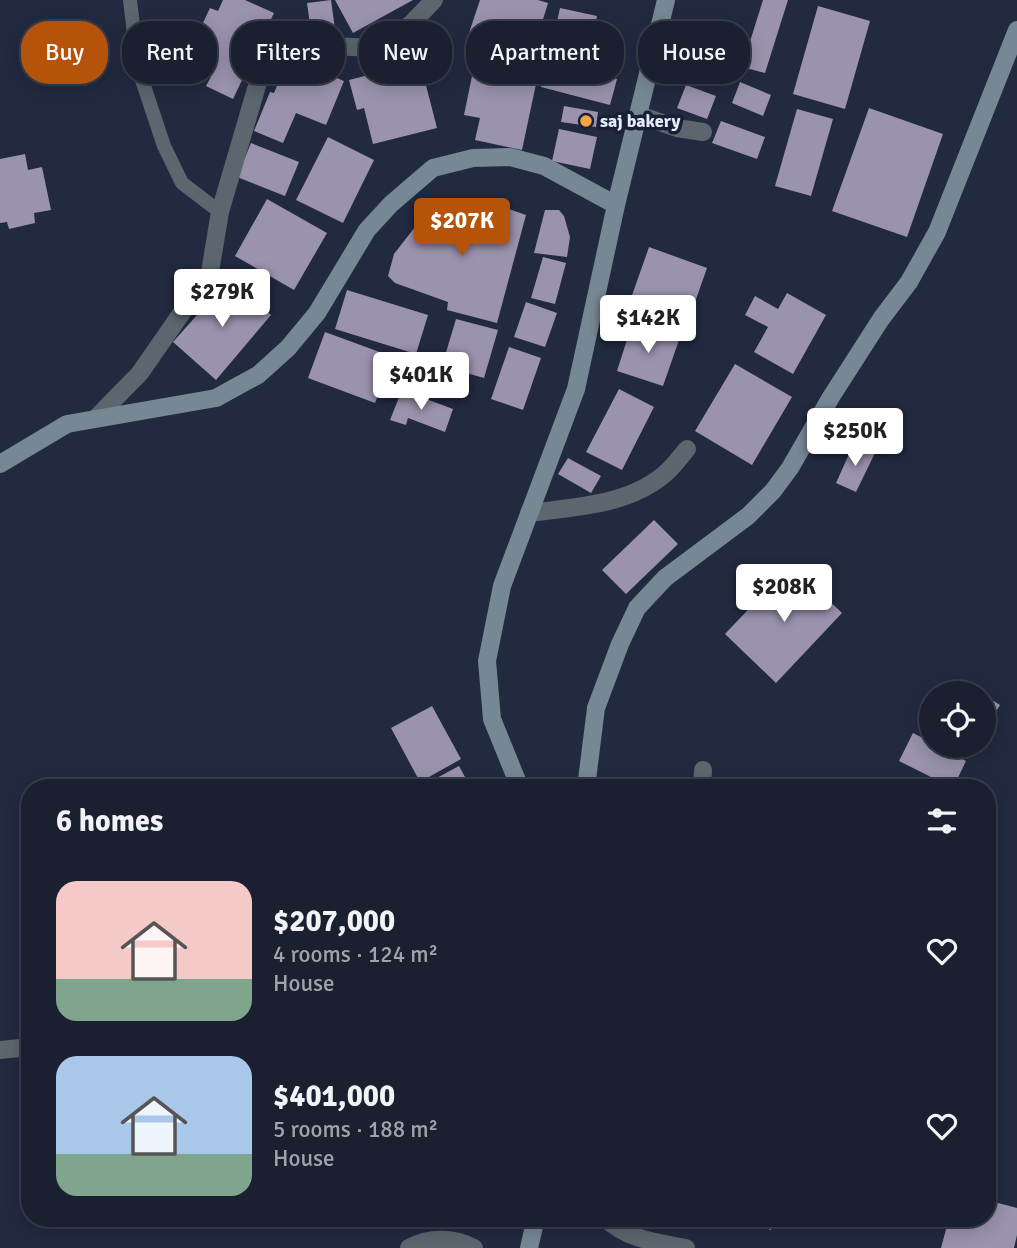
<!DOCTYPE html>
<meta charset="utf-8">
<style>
body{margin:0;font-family:Signika,sans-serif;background:#232838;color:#f1f3f6;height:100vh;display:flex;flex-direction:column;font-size:26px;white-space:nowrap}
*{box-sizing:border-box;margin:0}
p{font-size:23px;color:#9fa3ab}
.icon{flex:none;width:38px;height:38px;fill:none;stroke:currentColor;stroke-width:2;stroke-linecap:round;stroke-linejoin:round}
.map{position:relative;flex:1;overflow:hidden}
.sheet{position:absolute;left:21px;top:779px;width:975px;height:448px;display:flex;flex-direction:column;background:#1a2030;border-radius:28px;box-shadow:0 4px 18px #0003,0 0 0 2px #383e4c}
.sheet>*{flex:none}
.guide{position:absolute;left:21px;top:21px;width:976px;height:63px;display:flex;gap:14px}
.controls{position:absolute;left:919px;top:681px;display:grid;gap:14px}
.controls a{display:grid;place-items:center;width:77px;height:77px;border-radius:50%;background:#1a2030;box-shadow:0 4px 18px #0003,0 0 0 2px #383e4c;font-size:35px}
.price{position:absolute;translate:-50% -60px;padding:0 16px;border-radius:7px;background:#fff;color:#222;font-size:23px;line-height:46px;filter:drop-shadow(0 2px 4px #0008)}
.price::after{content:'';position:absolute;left:50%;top:42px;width:21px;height:16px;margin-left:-10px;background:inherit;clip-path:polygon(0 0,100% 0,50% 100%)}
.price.active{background:#b45309;color:#fff}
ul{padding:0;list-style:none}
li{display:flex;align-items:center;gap:21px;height:175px;padding:0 35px}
li span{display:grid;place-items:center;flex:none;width:196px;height:140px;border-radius:21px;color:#555}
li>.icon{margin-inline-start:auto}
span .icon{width:84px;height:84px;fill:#fffc;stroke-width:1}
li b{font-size:30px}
h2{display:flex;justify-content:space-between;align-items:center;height:84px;padding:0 35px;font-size:30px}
.pill{padding:0 24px;border-radius:28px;background:#1a2030;box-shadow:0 4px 18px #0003,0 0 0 2px #383e4c;font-size:24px;line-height:63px}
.pill.active{background:#b45309;color:#fff}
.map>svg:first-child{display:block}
.building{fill:#9b92ad}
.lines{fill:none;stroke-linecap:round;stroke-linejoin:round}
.lane{stroke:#5b666e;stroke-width:14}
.street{stroke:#5b666e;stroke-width:18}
.secondary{stroke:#758894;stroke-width:18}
.poi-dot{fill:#f2a542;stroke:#192035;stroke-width:2.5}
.labels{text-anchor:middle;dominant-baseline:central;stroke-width:7;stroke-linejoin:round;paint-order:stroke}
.poi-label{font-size:18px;font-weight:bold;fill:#e5ebfa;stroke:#192035;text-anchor:start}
</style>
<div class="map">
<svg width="1017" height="1248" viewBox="0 0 1017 1248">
<rect width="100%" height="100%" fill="#222a40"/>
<path class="building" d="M223,0H245L274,13L233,99L206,86L214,71L194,61L209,29L202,25L210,8L218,11Z
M331,0L335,29L311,32L307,3Z
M335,0H413L353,33Z
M480,0H538L548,3L529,65L465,45Z
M763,0H788L765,73L742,67Z
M818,6L870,21L845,109L793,94Z
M560,8L597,16L587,61L550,53Z
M288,58L344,81L326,125L296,113L283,143L254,131L270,92L274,93Z
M548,61L617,79L610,105L541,87Z
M420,62L437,128L373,144L364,108L357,110L349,80Z
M473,71L536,84L522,150L475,140L480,118L464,115Z
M740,82L771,95L763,116L732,103Z
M686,85L716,96L707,119L677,108Z
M564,106L598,112L596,127L561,122Z
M869,108L943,134L907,237L832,211Z
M797,109L833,119L811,196L775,186Z
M721,121L765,137L757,159L712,143Z
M559,129L597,137L590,169L552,161Z
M328,137L374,160L343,223L296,200Z
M251,143L299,162L285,196L237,177Z
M25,154L28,170L42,167L51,210L34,213L35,223L9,229L7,222L0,223V159Z
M267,199L327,233L294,290L235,256Z
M456,206L503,207L526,215L497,323L447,310L448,302L395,283L388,276L394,254L422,218Z
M545,210H559L564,216L570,237L567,257L534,253Z
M649,247L707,268L688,322L630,301Z
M543,257L566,263L555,304L531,298Z
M229,279L271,315L216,380L173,342Z
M347,290L428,315L416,354L335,329Z
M787,293L826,315L793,374L754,352L768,327L745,315L755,296L778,309Z
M526,302L557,313L545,347L514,337Z
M456,319L498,330L484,378L442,366Z
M632,324L679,340L663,386L617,371Z
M325,332L445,376L440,389L401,374L397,385L384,380L375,403L308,378Z
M509,347L541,358L523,410L491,399Z
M735,364L792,397L752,465L695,431Z
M619,389L654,407L622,470L586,452Z
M402,390L453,409L445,432L408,418L406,425L390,420Z
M854,443L875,453L856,492L836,483Z
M568,458L601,476L591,493L558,474Z
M654,520L678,544L626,594L602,570Z
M791,564L842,613L776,683L725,634Z
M984,695L1000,705L984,731Z
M432,706L461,759L420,782L391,728Z
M913,733L931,742V746H937L966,761L953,788L899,761Z
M459,766L471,788H418Z
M28,1171L30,1172V1198L24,1197Z
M987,1200L1017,1208V1235L1014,1248H941L949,1218H987Z
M739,1218H775L771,1230Z"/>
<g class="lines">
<path class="lane" d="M130,0L138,68L164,146L182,183L220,212"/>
<path class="street" d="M639,115L677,128L703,132
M97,417L140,373L210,272L220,212L261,72L287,44L374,48L411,24L434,0
M529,513C576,507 633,505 669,470C675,464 681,456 687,449
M702,788L703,770
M0,1050L30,1047
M605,1218C629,1240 655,1242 686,1248
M409,1248C429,1237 453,1237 474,1248"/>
<path class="secondary" d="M0,464L67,424L216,398L258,375L288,348L317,313L367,230L391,204L433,168L473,158L510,157L544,166L616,205
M520,788L492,719L487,661L502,586L576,389L616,205L666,0
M586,788L596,708L620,644L637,608L665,578L748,516L773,491L790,468L831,397L881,319L909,282L937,232L1017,30
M529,1248L536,1218"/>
</g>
<circle class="poi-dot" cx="586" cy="121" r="7"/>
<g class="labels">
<g class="poi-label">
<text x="600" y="121">saj bakery</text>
</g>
</g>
</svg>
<div class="controls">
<a><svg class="icon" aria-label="locate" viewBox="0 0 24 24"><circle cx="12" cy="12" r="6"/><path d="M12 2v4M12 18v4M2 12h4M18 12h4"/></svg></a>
</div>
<b class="price active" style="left:462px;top:258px">$207K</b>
<b class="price" style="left:222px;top:329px">$279K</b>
<b class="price" style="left:648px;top:355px">$142K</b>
<b class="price" style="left:421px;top:412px">$401K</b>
<b class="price" style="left:855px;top:468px">$250K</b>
<b class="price" style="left:784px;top:624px">$208K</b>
<div class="guide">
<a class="pill active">Buy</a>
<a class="pill">Rent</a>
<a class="pill">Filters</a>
<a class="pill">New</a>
<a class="pill">Apartment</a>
<a class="pill">House</a>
</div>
<section class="sheet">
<h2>6 homes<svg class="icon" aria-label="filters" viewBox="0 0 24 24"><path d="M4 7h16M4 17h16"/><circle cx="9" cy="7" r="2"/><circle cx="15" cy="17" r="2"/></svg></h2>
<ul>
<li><span style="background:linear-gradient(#f6c9c9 70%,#7fa58c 0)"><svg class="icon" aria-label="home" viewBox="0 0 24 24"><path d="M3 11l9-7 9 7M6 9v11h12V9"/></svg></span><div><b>$207,000</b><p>4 rooms · 124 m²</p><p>House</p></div><svg class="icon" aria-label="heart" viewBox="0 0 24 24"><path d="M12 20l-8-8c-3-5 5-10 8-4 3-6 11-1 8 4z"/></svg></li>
<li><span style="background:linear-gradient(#a9c7e8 70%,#7fa58c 0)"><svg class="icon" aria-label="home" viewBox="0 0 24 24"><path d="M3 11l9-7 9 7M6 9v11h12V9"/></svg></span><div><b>$401,000</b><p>5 rooms · 188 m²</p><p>House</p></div><svg class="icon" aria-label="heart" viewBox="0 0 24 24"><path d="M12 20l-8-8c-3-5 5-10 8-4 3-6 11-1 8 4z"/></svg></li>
</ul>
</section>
</div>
